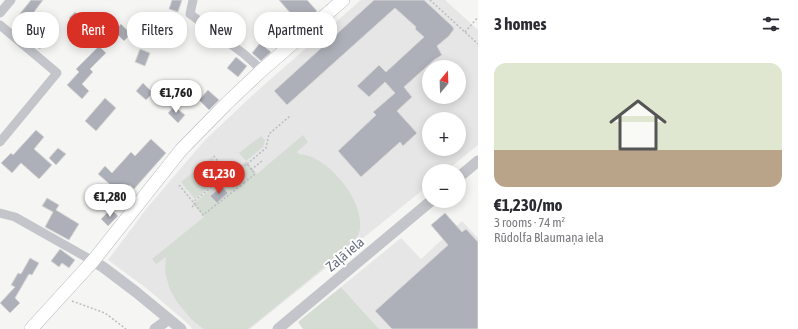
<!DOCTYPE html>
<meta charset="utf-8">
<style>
body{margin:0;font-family:"Asap Condensed",sans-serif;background:#f2f2f3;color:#2b2b33;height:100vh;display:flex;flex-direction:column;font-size:15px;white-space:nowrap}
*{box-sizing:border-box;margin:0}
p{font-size:13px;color:#7c7c81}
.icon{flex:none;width:22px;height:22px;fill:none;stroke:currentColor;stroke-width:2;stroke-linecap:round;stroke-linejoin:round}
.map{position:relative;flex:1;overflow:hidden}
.sheet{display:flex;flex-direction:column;background:#fff;width:320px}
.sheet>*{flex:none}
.banner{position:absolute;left:12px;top:12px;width:380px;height:36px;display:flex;gap:8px}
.needle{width:26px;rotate:19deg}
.buttons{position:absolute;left:422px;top:60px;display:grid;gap:8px}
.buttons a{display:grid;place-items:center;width:44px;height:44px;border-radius:50%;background:#fff;box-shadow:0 2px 10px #0003;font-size:20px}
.price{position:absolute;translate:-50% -34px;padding:0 9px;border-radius:14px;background:#fff;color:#222;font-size:13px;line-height:26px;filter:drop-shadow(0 1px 2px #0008)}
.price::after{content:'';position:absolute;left:50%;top:24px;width:12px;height:9px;margin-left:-6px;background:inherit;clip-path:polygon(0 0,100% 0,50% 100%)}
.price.active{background:#d93025;color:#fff}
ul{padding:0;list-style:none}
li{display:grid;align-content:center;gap:8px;height:212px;padding:0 16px}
li span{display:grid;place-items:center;height:124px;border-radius:12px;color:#555}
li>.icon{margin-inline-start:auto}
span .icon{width:72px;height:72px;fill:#fffc;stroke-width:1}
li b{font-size:17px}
h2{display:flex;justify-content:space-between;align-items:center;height:48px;padding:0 16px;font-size:17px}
.chip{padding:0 14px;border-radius:16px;background:#fff;box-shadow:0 2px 10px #0003;font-size:14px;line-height:36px}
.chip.active{background:#d93025;color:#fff}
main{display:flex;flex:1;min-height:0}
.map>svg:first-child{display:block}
.built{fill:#e6e6e6;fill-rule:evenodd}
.green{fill:#d5dcd4}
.building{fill:#adb0b8;stroke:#d7d7d5}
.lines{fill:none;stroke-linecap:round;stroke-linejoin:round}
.secondary-casing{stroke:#b6b8be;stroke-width:14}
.path{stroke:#bbbcbf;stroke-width:1.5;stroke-dasharray:2 2;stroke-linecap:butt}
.minor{stroke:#c4c5ca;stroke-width:9}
.tertiary{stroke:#c4c5ca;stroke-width:11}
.secondary{stroke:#fff;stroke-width:13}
.labels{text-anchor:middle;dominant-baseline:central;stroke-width:4;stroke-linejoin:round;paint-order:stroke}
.street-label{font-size:14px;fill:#676e81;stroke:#fff}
</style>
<main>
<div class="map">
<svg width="478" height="329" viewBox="0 0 478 329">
<rect width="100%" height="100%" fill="#f5f6f3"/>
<path class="built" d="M361,0H445L478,30V145L446,171H429V185L250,329H193L185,321L146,288L108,260L147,208L205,140L256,92ZM429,67H459V97H429ZM429,119H459V149H429Z
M462,221L478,238V329H379L341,287L401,238L421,259Z"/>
<path class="green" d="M303,135L308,142L297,152L299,154C328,155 368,204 359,233C357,238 352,243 348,248L248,329H204L192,320L177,302L170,290L165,272L166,257L156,264L152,259L204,217L193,204L246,161L239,153L261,136L265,140L263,147L246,161L257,174Z
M212,157L226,174L195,199L181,182Z
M341,287L379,329H303L298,322Z"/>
<path class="building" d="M31,0H43L31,16L34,18L30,24L48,37L40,49L28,41L32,35L14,21Z
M172,0H182L178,12L169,9Z
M279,0H307L317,11L301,25L299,23L284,36L278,29L292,15Z
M374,0H424L452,26L454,29L449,36L437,46L442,55L434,60L404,87L412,97L397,111L417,133L403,146L400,142L361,177L338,151L376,115L373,112L395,93L385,82L369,97L357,86L379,65L386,72L424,37L415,29L416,27L395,8L287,105L274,91Z
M75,12L89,23L84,30L69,18Z
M100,15L107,22L97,32L90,25Z
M121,24L131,34L124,41L114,31Z
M170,24L179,27L174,40L165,37Z
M260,43L271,52L261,61L252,53Z
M99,46L106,53L90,69L93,72L82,84L89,91L82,99L67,85L79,72L76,69Z
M140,49L150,53L145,66L135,62Z
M236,57L247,66L238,77L227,68Z
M143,83L153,93L146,100L136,91Z
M208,90L219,100L209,110L199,100Z
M105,98L116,108L96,131L85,121Z
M174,106L185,115L178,123L168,113Z
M36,130L44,137L34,149L52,165L39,179L21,163L12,173L1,163L11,153L13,155Z
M151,139L166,153L134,189L130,185L115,202L107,195L114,188L98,174L105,166L112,173L131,152L135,156Z
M58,148L66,154L56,165L49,158Z
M222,186L228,193L217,203L210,196Z
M47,198L59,205L56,210L79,224L69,240L45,227L53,212L42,206Z
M111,209L118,216L108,226L101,219Z
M445,213L462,232L466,229L478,242V329H392L375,311L448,245L431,225Z
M60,249L75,260L69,268L62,263L59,267L51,261Z
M30,258L39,263L32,275L29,274L15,298L20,303L10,313L0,303L15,287L11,285L18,273L21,274Z"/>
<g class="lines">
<g class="secondary-casing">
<path id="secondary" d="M31,329L93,261L181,150L226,104L262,70L343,0"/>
</g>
<path class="path" d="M430,0L478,44
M465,32L478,17
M247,164L266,148L269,134L290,116
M251,170L263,160
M235,173L247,164L255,174L244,183
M179,185L193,202L228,174L213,155
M195,204L203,215L244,183L235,173L231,176L228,174
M192,207L195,204L193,202
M72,301L105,313L126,329"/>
<path class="minor" d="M193,0L190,14L244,54L262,70
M0,13L11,0
M0,25L57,73L0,142
M0,213L15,217L93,261"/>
<path class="tertiary" d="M459,177L478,161
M93,261L103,267L136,292L181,329
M155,329L169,319
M278,329L431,201"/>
<use href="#secondary" class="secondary"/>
</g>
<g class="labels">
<g class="street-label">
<text transform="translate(345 254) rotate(-40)">Zaļā iela</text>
</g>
</g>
</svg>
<div class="buttons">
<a><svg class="needle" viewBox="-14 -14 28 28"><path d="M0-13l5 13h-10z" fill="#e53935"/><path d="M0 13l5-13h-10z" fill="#7c7c81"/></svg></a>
<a>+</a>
<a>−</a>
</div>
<b class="price" style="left:176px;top:114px">€1,760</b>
<b class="price active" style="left:219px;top:195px">€1,230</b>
<b class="price" style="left:110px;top:218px">€1,280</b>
<div class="banner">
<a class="chip">Buy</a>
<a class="chip active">Rent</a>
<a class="chip">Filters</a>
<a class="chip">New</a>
<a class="chip">Apartment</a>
</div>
</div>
<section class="sheet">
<h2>3 homes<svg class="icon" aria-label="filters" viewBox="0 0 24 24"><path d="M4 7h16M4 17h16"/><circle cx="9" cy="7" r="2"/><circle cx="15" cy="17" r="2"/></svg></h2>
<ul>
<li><span style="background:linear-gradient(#dfe7d0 70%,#b9a48a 0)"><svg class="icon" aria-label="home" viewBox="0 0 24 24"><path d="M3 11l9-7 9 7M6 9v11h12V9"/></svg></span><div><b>€1,230/mo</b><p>3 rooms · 74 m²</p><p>Rūdolfa Blaumaņa iela</p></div></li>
</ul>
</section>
</main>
